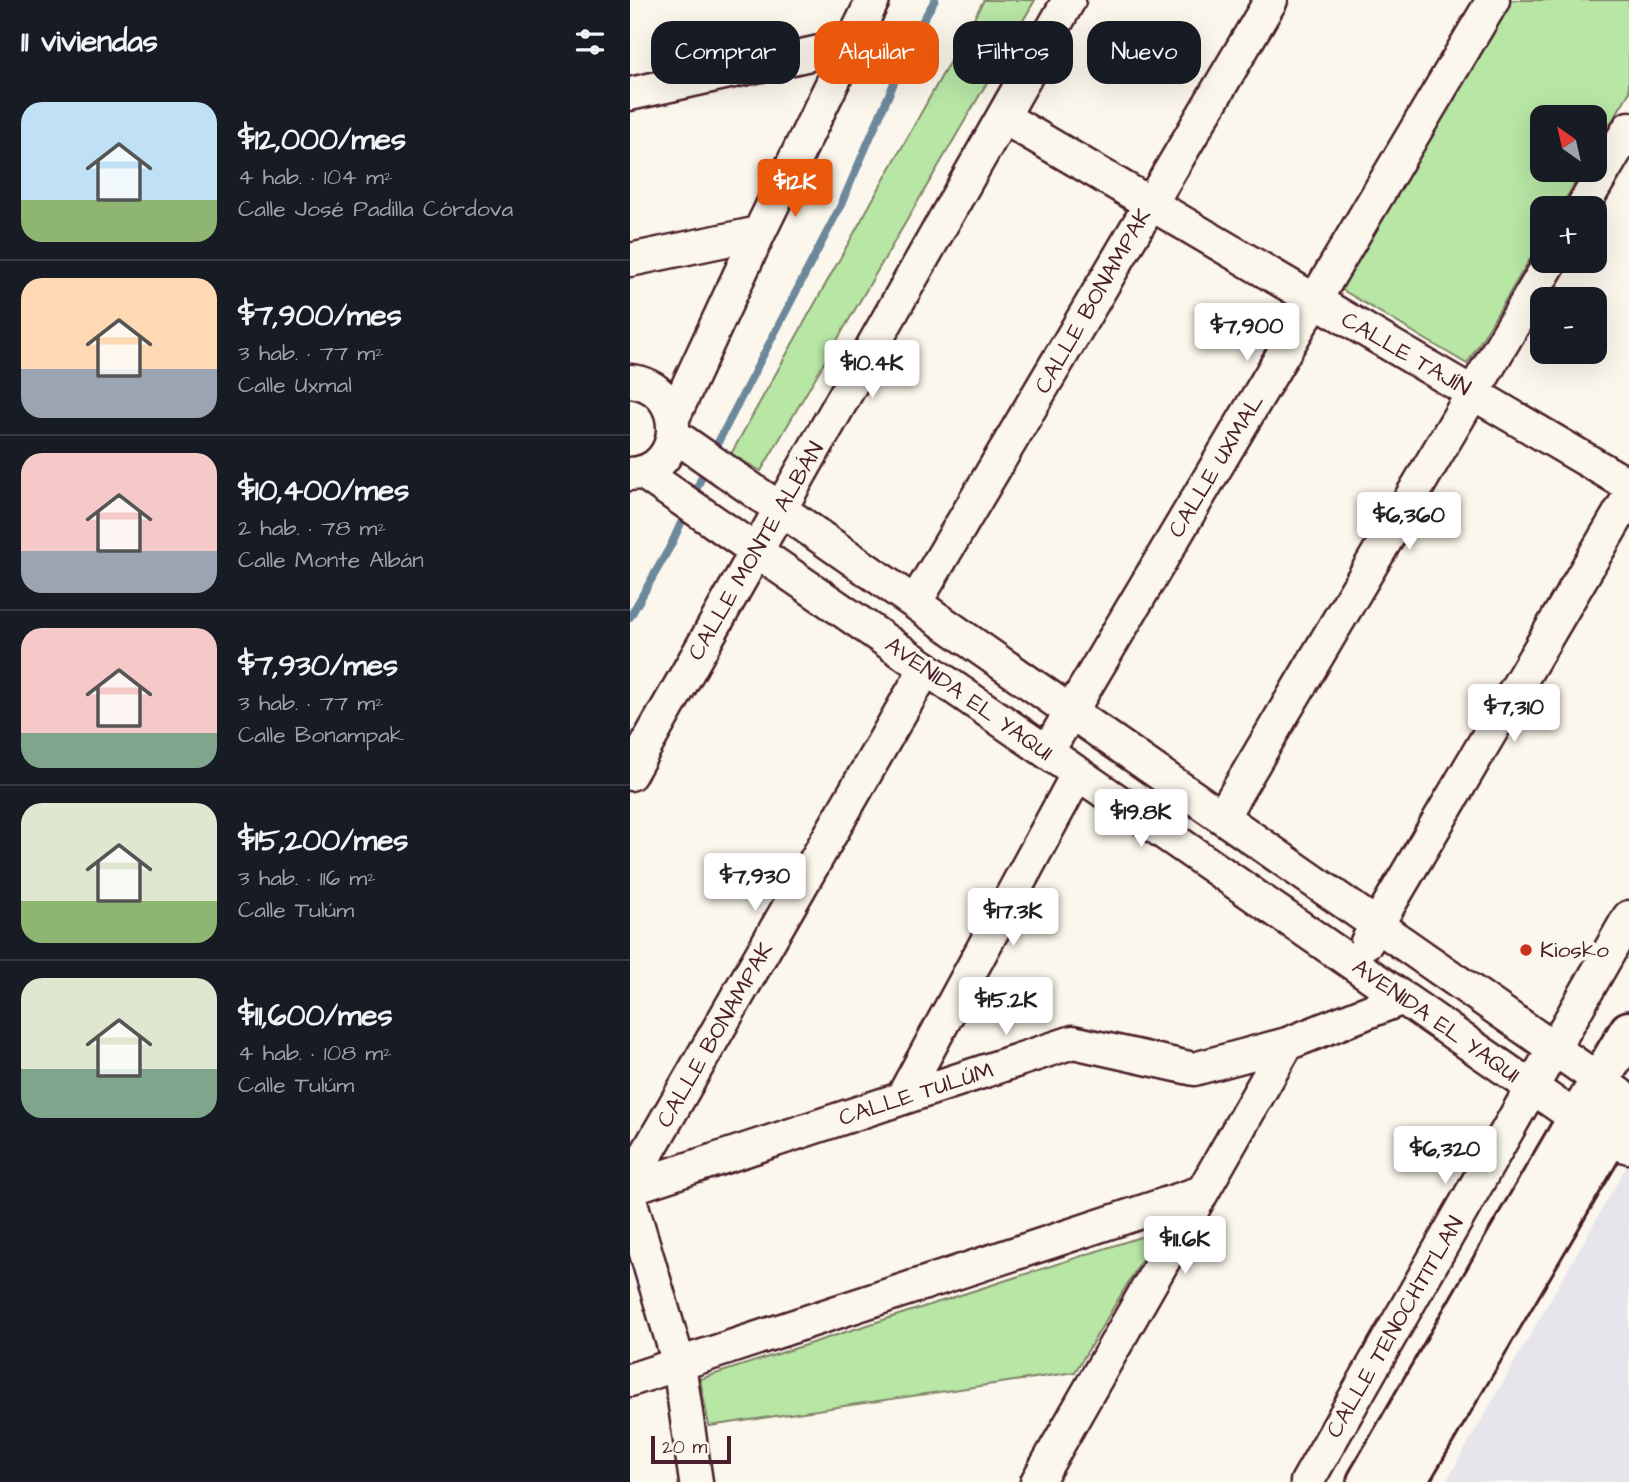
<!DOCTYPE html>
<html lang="es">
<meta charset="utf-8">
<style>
body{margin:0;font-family:"Architects Daughter",sans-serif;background:#20242c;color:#f1f3f6;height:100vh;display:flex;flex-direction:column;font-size:26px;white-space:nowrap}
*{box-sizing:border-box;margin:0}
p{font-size:23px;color:#9ea1a6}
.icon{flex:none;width:38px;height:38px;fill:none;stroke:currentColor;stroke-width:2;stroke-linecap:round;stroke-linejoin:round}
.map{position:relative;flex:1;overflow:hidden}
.side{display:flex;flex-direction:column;background:#171b24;width:630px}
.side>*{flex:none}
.banner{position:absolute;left:21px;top:21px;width:665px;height:63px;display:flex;gap:14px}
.needle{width:46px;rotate:326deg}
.tools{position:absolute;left:900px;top:105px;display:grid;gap:14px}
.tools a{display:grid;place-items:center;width:77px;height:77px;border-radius:14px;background:#171b24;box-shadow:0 7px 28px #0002;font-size:35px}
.scale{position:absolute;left:21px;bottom:18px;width:80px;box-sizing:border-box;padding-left:7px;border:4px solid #4a1f2b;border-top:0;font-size:19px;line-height:24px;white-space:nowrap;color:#4a1f2b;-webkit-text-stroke:5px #fbf7ec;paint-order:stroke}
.price{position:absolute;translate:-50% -60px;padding:0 16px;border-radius:7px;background:#fff;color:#222;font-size:23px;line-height:46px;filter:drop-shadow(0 2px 4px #0008)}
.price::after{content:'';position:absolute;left:50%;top:42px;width:21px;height:16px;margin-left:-10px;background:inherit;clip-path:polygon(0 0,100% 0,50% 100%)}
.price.current{background:#ea580c;color:#fff}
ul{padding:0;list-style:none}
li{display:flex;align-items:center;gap:21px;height:175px;padding:0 21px}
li+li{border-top:2px solid #363941}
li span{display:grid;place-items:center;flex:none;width:196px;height:140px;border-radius:21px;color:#555}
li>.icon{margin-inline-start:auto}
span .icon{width:84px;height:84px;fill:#fffc;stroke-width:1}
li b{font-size:30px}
h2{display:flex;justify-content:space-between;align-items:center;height:84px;padding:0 21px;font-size:30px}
.chip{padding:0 24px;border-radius:21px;background:#171b24;box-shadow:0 7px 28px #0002;font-size:24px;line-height:63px}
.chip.current{background:#ea580c;color:#fff}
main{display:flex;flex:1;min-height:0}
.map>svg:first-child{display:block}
.built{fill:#e6e5ec}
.green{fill:#b7e6a5;stroke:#808268;stroke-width:2}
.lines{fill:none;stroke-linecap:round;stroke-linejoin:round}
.stream{stroke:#6d889b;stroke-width:8}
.minor-casing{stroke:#4a1f2b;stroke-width:37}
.major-casing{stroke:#4a1f2b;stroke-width:44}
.minor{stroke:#fbf7ec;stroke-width:32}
.major{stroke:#fbf7ec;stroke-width:38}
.poi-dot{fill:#c8321e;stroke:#fbf7ec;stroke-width:2.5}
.labels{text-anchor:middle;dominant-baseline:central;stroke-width:7;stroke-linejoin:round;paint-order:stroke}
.street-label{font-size:23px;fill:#4a1f2b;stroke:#fbf7ec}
.poi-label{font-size:23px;fill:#4a1f2b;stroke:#fbf7ec;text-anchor:start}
</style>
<main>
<section class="side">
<h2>11 viviendas<svg class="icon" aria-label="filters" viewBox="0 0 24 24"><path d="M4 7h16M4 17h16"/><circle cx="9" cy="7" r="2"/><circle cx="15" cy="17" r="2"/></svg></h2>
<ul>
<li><span style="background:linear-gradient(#bfe0f5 70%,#8fb573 0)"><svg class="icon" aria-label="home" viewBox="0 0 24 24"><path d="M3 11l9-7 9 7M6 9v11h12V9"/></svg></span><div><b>$12,000/mes</b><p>4 hab. · 104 m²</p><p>Calle José Padilla Córdova</p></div></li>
<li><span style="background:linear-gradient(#ffd9b3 65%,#9aa5b1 0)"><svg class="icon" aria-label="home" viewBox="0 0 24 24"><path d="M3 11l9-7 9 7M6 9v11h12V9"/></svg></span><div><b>$7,900/mes</b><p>3 hab. · 77 m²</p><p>Calle Uxmal</p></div></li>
<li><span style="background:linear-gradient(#f6c9c9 70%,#9aa5b1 0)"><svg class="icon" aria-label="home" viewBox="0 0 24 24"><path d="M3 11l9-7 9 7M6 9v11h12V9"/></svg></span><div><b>$10,400/mes</b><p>2 hab. · 78 m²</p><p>Calle Monte Albán</p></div></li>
<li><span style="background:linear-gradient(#f6c9c9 75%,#7fa58c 0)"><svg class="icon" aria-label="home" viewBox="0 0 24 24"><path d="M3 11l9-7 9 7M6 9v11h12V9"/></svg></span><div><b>$7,930/mes</b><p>3 hab. · 77 m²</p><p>Calle Bonampak</p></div></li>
<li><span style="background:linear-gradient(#dfe7d0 70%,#8fb573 0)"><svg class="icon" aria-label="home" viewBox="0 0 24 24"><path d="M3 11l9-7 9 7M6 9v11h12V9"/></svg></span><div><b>$15,200/mes</b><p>3 hab. · 116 m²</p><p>Calle Tulúm</p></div></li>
<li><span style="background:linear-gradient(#dfe7d0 65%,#7fa58c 0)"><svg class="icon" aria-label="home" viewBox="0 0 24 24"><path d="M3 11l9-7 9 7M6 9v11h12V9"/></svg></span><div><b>$11,600/mes</b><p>4 hab. · 108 m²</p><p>Calle Tulúm</p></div></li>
</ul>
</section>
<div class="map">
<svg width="999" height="1482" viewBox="0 0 999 1482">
<rect width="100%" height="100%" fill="#fbf7ec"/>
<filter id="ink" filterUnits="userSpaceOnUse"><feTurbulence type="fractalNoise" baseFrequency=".0143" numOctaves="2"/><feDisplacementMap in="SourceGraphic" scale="14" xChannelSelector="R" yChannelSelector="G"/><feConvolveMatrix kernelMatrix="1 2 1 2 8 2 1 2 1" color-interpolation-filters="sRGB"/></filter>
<g filter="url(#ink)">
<path class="built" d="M999,1162V1482H816Z"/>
<path class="green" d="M354,0H405L131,471L101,454Z
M880,0H999V93L964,151V117H912V170H953L930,208H912V239L837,364L709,288Z
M529,1231L445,1372L79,1426L70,1379Z"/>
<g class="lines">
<path class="stream" d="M83,452L210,207L287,30L305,0
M63,497L76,467
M0,617L41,545L56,512"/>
<g class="minor-casing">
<path id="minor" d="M0,94L221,45
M373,117L999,485
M952,208L999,128
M0,260L129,233
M0,381C58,386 57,472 0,474
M43,418L129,233L243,0
M44,435L989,1094
M12,472L978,1140L999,1147
M285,603L641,0
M417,752L863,0
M0,774L439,0
M592,817L921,261
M737,942L999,497
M272,1098L448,773
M0,1183L296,668
M0,1188L443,1042L564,1069L657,1044L773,998
M0,1199L49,1364L66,1482
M0,1380L572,1192
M407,1482L657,1044
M677,1482L999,917"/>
</g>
<g class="major-casing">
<path id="major" d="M737,1482C825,1332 910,1180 999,1031
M776,1482L999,1103"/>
</g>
<use href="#minor" class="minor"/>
<use href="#major" class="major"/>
</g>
</g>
<circle class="poi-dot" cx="896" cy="950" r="7"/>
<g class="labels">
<g class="street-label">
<text transform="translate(463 301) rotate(-60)">CALLE BONAMPAK</text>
<text transform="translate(776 354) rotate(30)">CALLE TAJÍN</text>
<text transform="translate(586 466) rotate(-59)">CALLE UXMAL</text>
<text transform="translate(126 551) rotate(-60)">CALLE MONTE ALBÁN</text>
<text transform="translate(339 699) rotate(35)">AVENIDA EL YAQUI</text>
<text transform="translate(806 1021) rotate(35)">AVENIDA EL YAQUI</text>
<text transform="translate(85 1035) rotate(-60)">CALLE BONAMPAK</text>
<text transform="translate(286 1094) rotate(-18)">CALLE TULÚM</text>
<text transform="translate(765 1327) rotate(-60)">CALLE TENOCHTITLAN</text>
</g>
<g class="poi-label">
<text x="910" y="950">Kiosko</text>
</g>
</g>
</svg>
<div class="tools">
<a><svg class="needle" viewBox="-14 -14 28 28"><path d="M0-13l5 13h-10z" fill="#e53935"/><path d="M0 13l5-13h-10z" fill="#9ea1a6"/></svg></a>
<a>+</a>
<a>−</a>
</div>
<div class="scale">20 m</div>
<b class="price current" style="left:165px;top:219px">$12K</b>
<b class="price" style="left:617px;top:363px">$7,900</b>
<b class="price" style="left:242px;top:400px">$10.4K</b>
<b class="price" style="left:779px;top:552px">$6,360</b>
<b class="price" style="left:884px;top:744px">$7,310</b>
<b class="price" style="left:511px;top:849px">$19.8K</b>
<b class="price" style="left:125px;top:913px">$7,930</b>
<b class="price" style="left:383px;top:948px">$17.3K</b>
<b class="price" style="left:376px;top:1037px">$15.2K</b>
<b class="price" style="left:815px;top:1186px">$6,320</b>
<b class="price" style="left:555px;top:1276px">$11.6K</b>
<div class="banner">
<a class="chip">Comprar</a>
<a class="chip current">Alquilar</a>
<a class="chip">Filtros</a>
<a class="chip">Nuevo</a>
</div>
</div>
</main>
